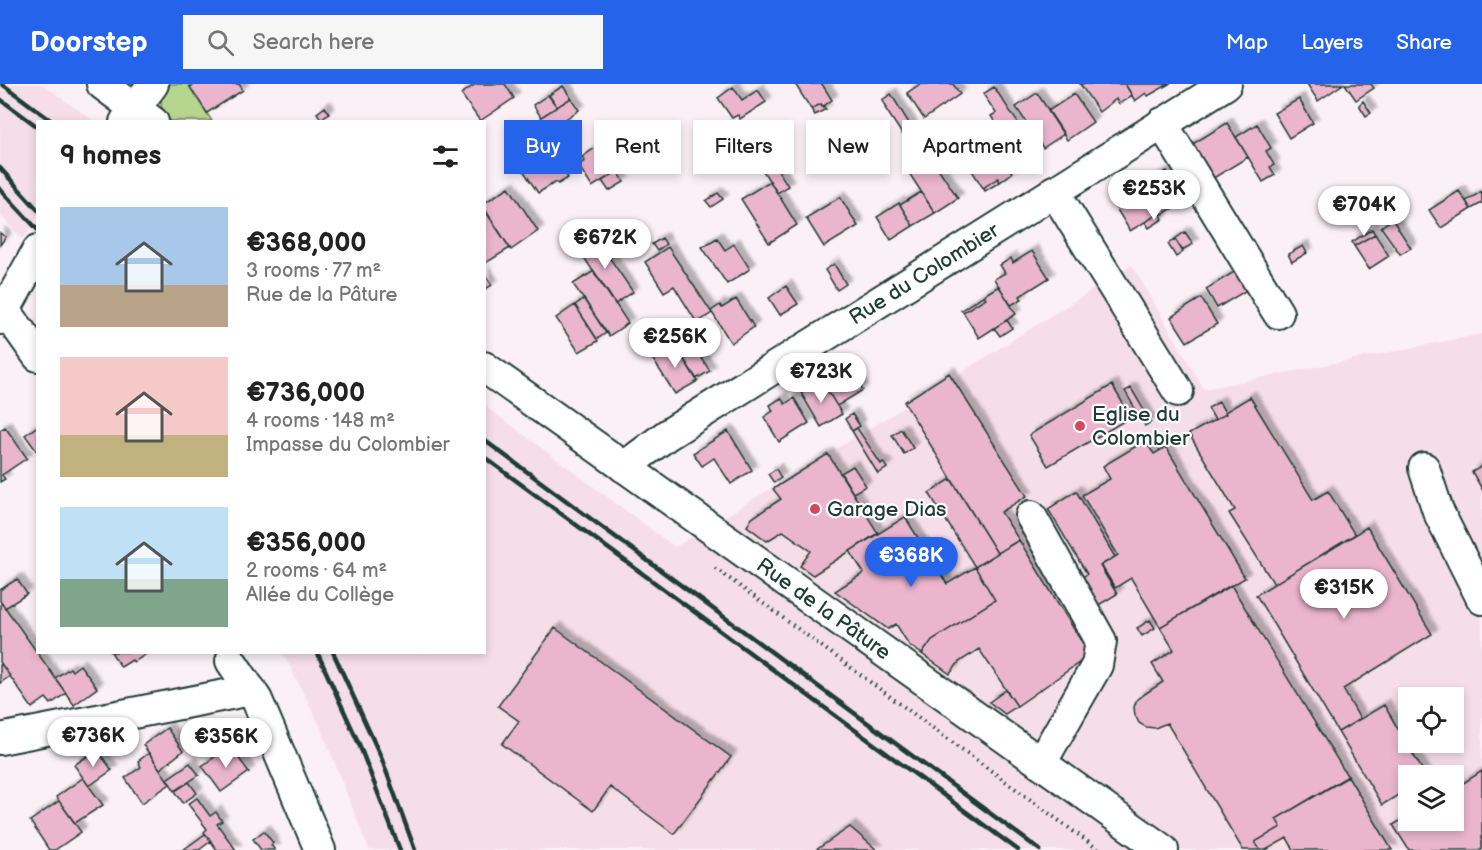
<!DOCTYPE html>
<meta charset="utf-8">
<style>
body{margin:0;font-family:"Balsamiq Sans",sans-serif;background:#f6f6f6;color:#222;height:100vh;display:flex;flex-direction:column;font-size:22px;white-space:nowrap}
*{box-sizing:border-box;margin:0}
p{font-size:20px;color:#767676}
.icon{flex:none;width:33px;height:33px;fill:none;stroke:currentColor;stroke-width:2;stroke-linecap:round;stroke-linejoin:round}
.map{position:relative;flex:1;overflow:hidden}
.details{position:absolute;left:36px;top:36px;width:450px;height:534px;display:flex;flex-direction:column;background:#fff;border-radius:0px;box-shadow:0 3px 9px #0003}
.details>*{flex:none}
.banner{position:absolute;left:504px;top:36px;width:570px;height:54px;display:flex;gap:12px}
.tools{position:absolute;left:1398px;top:603px;display:grid;gap:12px}
.tools a{display:grid;place-items:center;width:66px;height:66px;border-radius:0px;background:#fff;box-shadow:0 3px 9px #0003;font-size:30px}
.price{position:absolute;translate:-50% -51px;padding:0 14px;border-radius:21px;background:#fff;color:#222;font-size:20px;line-height:39px;filter:drop-shadow(0 2px 3px #0008)}
.price::after{content:'';position:absolute;left:50%;top:36px;width:18px;height:14px;margin-left:-9px;background:inherit;clip-path:polygon(0 0,100% 0,50% 100%)}
.price.on{background:#2563eb;color:#fff}
ul{padding:0;list-style:none}
li{display:flex;align-items:center;gap:18px;height:150px;padding:0 24px}
li span{display:grid;place-items:center;flex:none;width:168px;height:120px;border-radius:0px;color:#555}
li>.icon{margin-inline-start:auto}
span .icon{width:72px;height:72px;fill:#fffc;stroke-width:1}
li b{font-size:26px}
h2{display:flex;justify-content:space-between;align-items:center;height:72px;padding:0 24px;font-size:26px}
.pill{padding:0 21px;border-radius:0px;background:#fff;box-shadow:0 3px 9px #0003;font-size:21px;line-height:54px}
.pill.on{background:#2563eb;color:#fff}
header{display:flex;align-items:center;gap:36px;box-sizing:border-box;height:84px;padding:0 30px;background:#2563eb;color:#fff}
header strong{font-size:28px}
nav{display:flex;gap:33px;margin-inline-start:auto;font-size:21px}
.search{width:420px;height:54px;background:#f6f6f6;display:flex;align-items:center;gap:15px;box-sizing:border-box;padding:0 21px;border-radius:0px;color:#767676;font-size:22px}
.map>svg:first-child{display:block}
.built{fill:#f6dee9;fill-rule:evenodd}
.green{fill:#b6d58e;stroke:#6a8961;stroke-width:1.5}
.building{fill:#ebb5ce;stroke:#1f3d34;stroke-width:1.5;filter:url(#shadow)}
.lines{fill:none;stroke-linecap:round;stroke-linejoin:round}
.minor-casing{stroke:#1f3d34;stroke-width:34}
.path{stroke:#1f3d34;stroke-width:4;stroke-dasharray:1.5 4.5;stroke-linecap:butt}
.minor{stroke:#fff;stroke-width:30}
.rail{stroke:#1f3d34;stroke-width:4.5}
.poi-dot{fill:#d1495b;stroke:#fff;stroke-width:2}
.labels{text-anchor:middle;dominant-baseline:central;stroke-width:4.5;stroke-linejoin:round;paint-order:stroke}
.street-label{font-size:21px;fill:#1f3d34;stroke:#fff}
.poi-label{font-size:21px;fill:#1f3d34;stroke:#fff;text-anchor:start}
</style>
<header>
<strong>Doorstep</strong>
<div class="search"><svg class="icon" aria-label="search" viewBox="0 0 24 24"><circle cx="10" cy="10" r="6"/><path d="M15 15l6 6"/></svg>Search here</div>
<nav><a>Map</a><a>Layers</a><a>Share</a></nav>
</header>
<div class="map">
<svg width="1482" height="766" viewBox="0 0 1482 766">
<defs>
<filter id="shadow"><feDropShadow dx="5.5" dy="-5.5" stdDeviation="1.5" flood-color="#0004"/></filter>
</defs>
<rect width="100%" height="100%" fill="#fbf0f5"/>
<filter id="ink" filterUnits="userSpaceOnUse"><feTurbulence type="fractalNoise" baseFrequency=".0167" numOctaves="2"/><feDisplacementMap in="SourceGraphic" scale="12" xChannelSelector="R" yChannelSelector="G"/><feConvolveMatrix kernelMatrix="1 2 1 2 8 2 1 2 1" color-interpolation-filters="sRGB"/></filter>
<g filter="url(#ink)">
<path class="built" d="M0,0H42L94,37L38,38L37,134L23,155L0,131Z
M1132,181L1204,305L1482,250V766H369L319,640L283,569L484,568L485,322L675,463L957,291ZM1408,614H1454V658H1408ZM1408,692H1454V736H1408Z"/>
<path class="green" d="M171,0H188L212,37H171C158,27 157,10 171,0Z"/>
<path class="building" d="M195,0H239L243,6L207,29L190,3Z
M476,0H505L514,14L480,37L461,10Z
M795,0H822L832,16L822,23L821,20L811,25Z
M920,0H953L960,10L924,35L907,9Z
M1080,0H1125L1132,11L1119,20L1116,15L1099,28Z
M1125,0H1169L1148,12L1146,9L1135,17Z
M1307,0H1343L1318,17Z
M1345,0H1371L1374,4L1356,16Z
M563,2L571,14L557,23L549,11Z
M733,3L742,16L758,6L766,18L740,35L738,31L732,34L718,14Z
M994,3L1034,63L1017,74L991,32L996,29L983,10Z
M1037,9L1064,50L1043,64L1016,23Z
M891,10L912,44L902,50L885,24L887,23L882,16Z
M1074,10L1093,38L1067,56L1048,27Z
M548,11L557,23L541,33L533,21Z
M571,14L579,26L549,46L541,33Z
M1299,15L1313,39L1289,54L1274,29Z
M1363,17L1371,29L1366,32L1359,21Z
M821,20L826,25L815,31L811,25Z
M325,23L329,29L321,35L317,29Z
M1227,39L1248,73L1207,98L1186,64Z
M1257,40L1271,64L1266,67L1274,81L1270,83L1275,91L1263,98L1236,53Z
M989,54L1012,89L1000,98L998,94L983,104L962,71Z
M601,60L618,87L592,103L578,81L585,77L582,73Z
M547,62L568,94L558,100L556,98L538,109L519,80Z
M764,64L788,102L777,109L753,71Z
M932,75L958,114L935,129L909,89Z
M618,87L624,98L609,107L602,97Z
M1167,87L1185,117L1161,131L1142,101Z
M998,94L1000,98L985,107L983,104Z
M770,97L797,141L769,159L741,115Z
M1142,101L1160,129L1130,147L1113,119Z
M509,103L538,147L511,166L484,125V119Z
M1459,107L1471,125L1441,144L1429,126Z
M1482,107V119L1471,125L1466,117Z
M921,108L935,129L913,142L900,121Z
M718,109L723,115L711,123L706,117Z
M840,113L858,142L824,163L806,134Z
M899,119L913,142L891,156L877,133Z
M486,127L510,164L484,180V128Z
M1160,129L1163,135L1149,144L1145,138Z
M1392,135L1411,164L1400,170L1381,143Z
M1372,145L1375,150L1354,162L1352,158Z
M1185,148L1193,160L1182,166L1175,155Z
M0,149L6,153L0,161Z
M1375,150L1389,172L1369,185L1354,162Z
M594,151L633,208L615,220L577,163Z
M662,154L666,160L657,167L652,160Z
M717,154L725,166L734,160L750,185L727,200L702,163Z
M1175,155L1183,168L1176,173L1168,160Z
M1303,162L1307,169L1292,178L1288,170Z
M668,163L712,229L697,239L674,202L664,208L645,178Z
M1032,167L1049,194L1020,212L1022,215L1011,221L994,195L1005,189L1000,181L1011,174L1013,179Z
M834,180L846,200L837,206L825,186Z
M1239,185L1250,204L1217,224L1206,205Z
M594,187L628,239L609,252L573,200Z
M484,189L492,201L484,206Z
M786,202L798,220L780,231L769,214Z
M999,202L1016,230L979,254L963,228L986,214L984,211Z
M984,211L986,214L963,228L961,226Z
M1201,214L1217,240L1187,258L1171,233Z
M584,215L606,249L597,255L575,221Z
M736,215L754,243L731,259L711,227L720,221L722,224Z
M575,221L598,257L579,268L556,234Z
M1007,236L1012,244L1000,252L994,244Z
M687,252L710,287L696,295L674,260Z
M674,260L698,297L675,310L652,274Z
M847,280L863,306L837,322L821,296Z
M949,289L1027,412L1001,428L1019,456L997,469L904,318Z
M821,296L842,330L821,343L801,309Z
M1112,301L1131,333L1048,382L1029,351Z
M1131,304L1151,338L1145,342L1125,307Z
M1250,313L1313,416L1328,407L1355,451L1274,500L1229,429L1235,426L1189,350L1226,330L1225,328Z
M781,314L785,320L794,314L809,339L779,358L764,333L773,327L770,321Z
M1219,318L1226,330L1215,336L1208,324Z
M852,330L860,342L852,347L845,335Z
M38,342V369L25,351Z
M5,343L27,374L2,391L5,395L0,398V346Z
M857,344L881,380L883,378L887,384L878,390L852,347Z
M901,345L913,364L904,370L892,351Z
M728,347L752,386L731,400L714,374L702,382L693,369Z
M1145,357L1154,370L1166,363L1245,494L1160,543L1131,494L1115,504L1101,481L1118,471L1082,411L1110,395L1103,382Z
M828,370L878,449L813,491L800,482L811,467L783,447L767,457L747,442L752,434L781,415L773,405Z
M853,382L866,402L853,409L841,389Z
M1482,382V405L1472,388Z
M776,385L781,394L774,399L768,390Z
M951,395L997,469L975,483L929,409Z
M1076,407L1115,473L1100,482L1117,510L1097,522L1081,494L1087,490L1048,425Z
M905,433L947,500L975,483L995,516L932,556L922,570L909,561L896,540L888,545L835,507L864,489L850,467Z
M1367,443L1432,550L1343,605L1360,635L1338,648L1256,511Z
M1019,456L1090,571L1017,622L979,565L959,578L950,590L922,570L932,556L995,516L975,483Z
M17,495L27,510L5,524L0,517V506Z
M1231,501L1348,693L1276,735L1281,743L1255,758L1260,766H1243L1167,639L1155,644L1146,643L1139,639L1135,631L1134,623L1137,615L1163,598L1152,580L1174,566L1160,543Z
M2,519L66,609L51,620L46,614L32,624L0,578V521Z
M1150,536L1155,544L1142,552L1137,544Z
M555,544L731,673L674,750L610,703L593,727L502,660L519,637L498,622Z
M111,568H146V570L134,578L132,576L121,583Z
M1,580L10,592L0,599V581Z
M80,581L97,604L74,621L55,594L70,584L72,587Z
M1006,606L1017,622L1005,630L989,618Z
M1384,621L1426,692H1408V705L1382,721L1338,648Z
M167,644L183,667L160,685L143,661Z
M230,662L249,688L221,708L202,682Z
M97,666L112,686L89,702L74,681Z
M149,669L170,700L142,719L125,694L141,683L138,677Z
M190,679L199,691L175,707L167,695Z
M1482,687V766H1409L1393,741L1408,732V736H1454V705Z
M1348,692L1392,766H1294L1287,754L1266,766H1260L1255,758L1281,743L1276,735Z
M83,694L103,721L75,739L56,713Z
M189,698L197,709L183,719L175,707Z
M197,714L210,732L216,728L222,737L217,740L236,766H217L204,748L207,745L188,720Z
M59,717L81,748L55,766H49L30,737Z
M850,743L877,766H816L832,755Z
M264,747L273,759L271,761L275,766H261L253,755Z
M205,750L211,757L199,766H183Z"/>
<g class="lines">
<g class="minor-casing">
<g id="minor">
<path d="M102,0L153,38"/>
<path d="M125,38L153,0"/>
<path d="M1162,39L1278,229"/>
<path d="M1054,107L1178,307"/>
<path d="M5,226L38,272"/>
<path d="M0,235L38,166"/>
<path id="s1" d="M484,283L1163,766"/>
<path id="s2" d="M624,383L667,351L1226,0"/>
<path d="M1424,384L1438,427L1482,515"/>
<path d="M1031,432L1101,557L1097,581L1041,679"/>
<path d="M231,577L257,616L320,766"/>
<path d="M0,655L251,606"/>
</g>
</g>
<path class="path" d="M715,484L1099,766"/>
<use href="#minor" class="minor"/>
<path class="rail" d="M2,0L53,38
M0,15L38,43
M0,84L38,126
M0,105L38,146
M484,356L1040,766
M484,373L1018,766
M317,568L359,660L400,766
M333,568L381,673L415,766"/>
</g>
</g>
<g class="poi-dot">
<circle cx="1080" cy="342" r="6"/>
<circle cx="815" cy="425" r="6"/>
</g>
<g class="labels">
<g class="street-label">
<text stroke="none"><textPath href="#s2" startOffset="357">Rue du Colombier</textPath></text>
<text stroke="none"><textPath href="#s1" startOffset="417">Rue de la Pâture</textPath></text>
</g>
<g class="poi-label">
<text x="1092" y="330">Eglise du<tspan x="1092" dy="24">Colombier</tspan></text>
<text x="827" y="425">Garage Dias</text>
</g>
</g>
</svg>
<div class="tools">
<a><svg class="icon" aria-label="locate" viewBox="0 0 24 24"><circle cx="12" cy="12" r="6"/><path d="M12 2v4M12 18v4M2 12h4M18 12h4"/></svg></a>
<a><svg class="icon" aria-label="layers" viewBox="0 0 24 24"><path d="M12 4l9 5-9 5-9-5zM3 14l9 5 9-5"/></svg></a>
</div>
<b class="price" style="left:1154px;top:137px">€253K</b>
<b class="price" style="left:1364px;top:153px">€704K</b>
<b class="price" style="left:605px;top:186px">€672K</b>
<b class="price" style="left:675px;top:285px">€256K</b>
<b class="price" style="left:821px;top:320px">€723K</b>
<b class="price on" style="left:911px;top:504px">€368K</b>
<b class="price" style="left:1344px;top:536px">€315K</b>
<b class="price" style="left:93px;top:684px">€736K</b>
<b class="price" style="left:226px;top:685px">€356K</b>
<div class="banner">
<a class="pill on">Buy</a>
<a class="pill">Rent</a>
<a class="pill">Filters</a>
<a class="pill">New</a>
<a class="pill">Apartment</a>
</div>
<section class="details">
<h2>9 homes<svg class="icon" aria-label="filters" viewBox="0 0 24 24"><path d="M4 7h16M4 17h16"/><circle cx="9" cy="7" r="2"/><circle cx="15" cy="17" r="2"/></svg></h2>
<ul>
<li><span style="background:linear-gradient(#a9c7e8 65%,#b9a48a 0)"><svg class="icon" aria-label="home" viewBox="0 0 24 24"><path d="M3 11l9-7 9 7M6 9v11h12V9"/></svg></span><div><b>€368,000</b><p>3 rooms · 77 m²</p><p>Rue de la Pâture</p></div></li>
<li><span style="background:linear-gradient(#f6c9c9 65%,#c2b280 0)"><svg class="icon" aria-label="home" viewBox="0 0 24 24"><path d="M3 11l9-7 9 7M6 9v11h12V9"/></svg></span><div><b>€736,000</b><p>4 rooms · 148 m²</p><p>Impasse du Colombier</p></div></li>
<li><span style="background:linear-gradient(#bfe0f5 60%,#7fa58c 0)"><svg class="icon" aria-label="home" viewBox="0 0 24 24"><path d="M3 11l9-7 9 7M6 9v11h12V9"/></svg></span><div><b>€356,000</b><p>2 rooms · 64 m²</p><p>Allée du Collège</p></div></li>
</ul>
</section>
</div>
